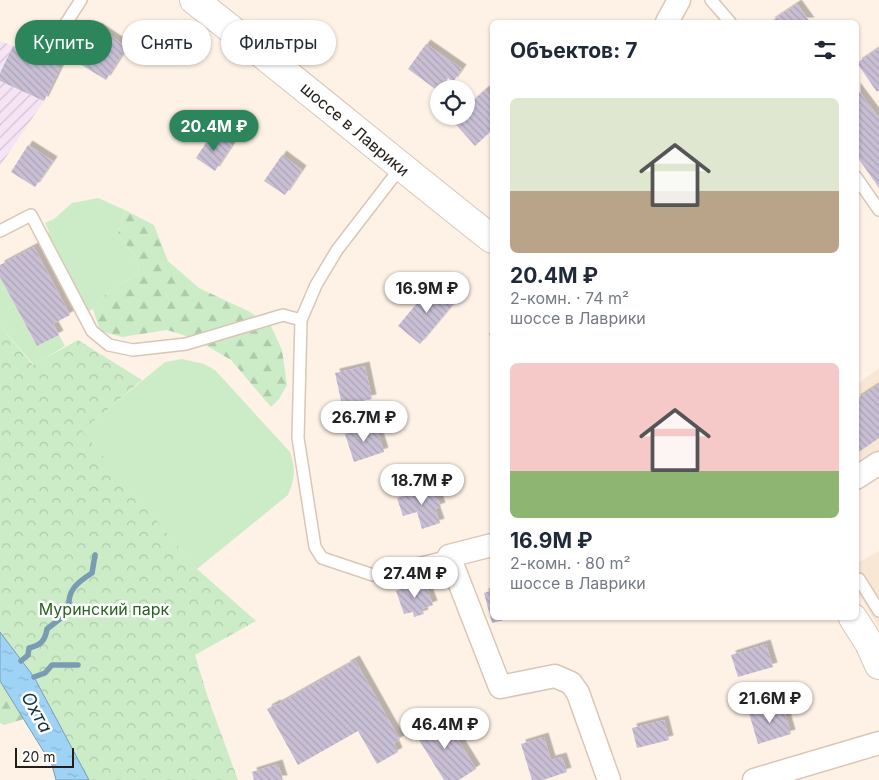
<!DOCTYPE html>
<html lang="ru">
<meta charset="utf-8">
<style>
body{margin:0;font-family:Inter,sans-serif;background:#f2f2f3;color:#1f2937;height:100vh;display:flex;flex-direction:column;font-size:19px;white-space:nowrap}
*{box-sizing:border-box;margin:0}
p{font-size:16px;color:#747a83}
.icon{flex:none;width:28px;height:28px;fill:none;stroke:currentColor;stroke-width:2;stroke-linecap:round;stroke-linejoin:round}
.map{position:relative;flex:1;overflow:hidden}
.panel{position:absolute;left:490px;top:20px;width:369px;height:600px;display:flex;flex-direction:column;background:#fff;border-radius:8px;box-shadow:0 1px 4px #0004}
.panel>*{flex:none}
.hud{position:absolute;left:15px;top:20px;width:400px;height:45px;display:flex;gap:10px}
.fabs{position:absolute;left:430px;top:80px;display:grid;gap:10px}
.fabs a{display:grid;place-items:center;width:45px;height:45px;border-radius:50%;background:#fff;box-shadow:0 1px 4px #0004;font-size:25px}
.scale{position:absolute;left:15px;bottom:12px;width:59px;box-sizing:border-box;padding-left:5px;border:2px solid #251d17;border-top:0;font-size:14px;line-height:18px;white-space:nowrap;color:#251d17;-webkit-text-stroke:4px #fff;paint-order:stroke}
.price{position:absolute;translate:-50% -42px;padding:0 11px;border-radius:18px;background:#fff;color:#222;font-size:16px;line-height:32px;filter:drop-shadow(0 1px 2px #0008)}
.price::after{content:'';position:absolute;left:50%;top:30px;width:15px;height:11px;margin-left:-8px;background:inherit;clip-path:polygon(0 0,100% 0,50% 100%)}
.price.active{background:#2c855b;color:#fff}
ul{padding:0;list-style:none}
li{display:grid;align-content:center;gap:10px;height:265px;padding:0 20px}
li span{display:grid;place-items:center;height:155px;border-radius:8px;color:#555}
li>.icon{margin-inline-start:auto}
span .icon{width:90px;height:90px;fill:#fffc;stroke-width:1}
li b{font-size:21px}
h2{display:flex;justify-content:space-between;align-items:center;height:60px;padding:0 20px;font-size:21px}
.chip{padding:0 18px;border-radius:22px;background:#fff;box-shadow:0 1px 4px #0004;font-size:18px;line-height:45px}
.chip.active{background:#2c855b;color:#fff}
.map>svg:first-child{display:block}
.commercial{fill:#f8e7d5}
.industrial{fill:url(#industrial-furrows)}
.grass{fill:#ccecc7}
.forest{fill:url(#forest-firs)}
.park{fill:url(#park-crowns)}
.water{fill:url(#water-ripples);stroke:#7a9cb3}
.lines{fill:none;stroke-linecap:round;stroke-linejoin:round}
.stream{stroke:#7a9cb3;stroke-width:5.5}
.building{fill:url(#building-back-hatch);filter:url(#shadow)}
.service-casing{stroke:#dac6b5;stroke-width:14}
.minor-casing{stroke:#dac6b5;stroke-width:25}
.tertiary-casing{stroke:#dac6b5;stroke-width:30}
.service{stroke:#fff;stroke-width:11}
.minor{stroke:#fff;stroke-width:22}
.tertiary{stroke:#fff;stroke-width:28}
.labels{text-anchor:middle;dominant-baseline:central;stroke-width:5;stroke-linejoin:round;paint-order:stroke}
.street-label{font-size:16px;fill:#251d17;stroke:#fff}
.park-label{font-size:16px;fill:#25641d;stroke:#fff}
.water-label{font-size:18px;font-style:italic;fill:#123042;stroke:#fff}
</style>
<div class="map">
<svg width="879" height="780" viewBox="0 0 879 780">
<defs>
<pattern id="industrial-furrows" width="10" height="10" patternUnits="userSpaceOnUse" patternTransform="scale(1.25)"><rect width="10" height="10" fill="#f6e4f5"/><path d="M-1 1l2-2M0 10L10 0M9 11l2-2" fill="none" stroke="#d3c3d1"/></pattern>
<pattern id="forest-firs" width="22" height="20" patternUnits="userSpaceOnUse" patternTransform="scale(1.25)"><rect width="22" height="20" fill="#ccecc7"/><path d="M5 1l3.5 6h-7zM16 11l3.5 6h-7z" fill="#afcaaa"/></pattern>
<pattern id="park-crowns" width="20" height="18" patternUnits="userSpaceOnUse" patternTransform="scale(1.25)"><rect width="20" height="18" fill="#ccecc7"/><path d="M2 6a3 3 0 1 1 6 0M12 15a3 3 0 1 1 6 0" fill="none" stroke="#afcaaa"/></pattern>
<pattern id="water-ripples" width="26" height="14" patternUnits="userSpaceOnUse" patternTransform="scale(1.25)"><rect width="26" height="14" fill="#9ed3f6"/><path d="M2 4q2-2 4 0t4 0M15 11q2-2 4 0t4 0" fill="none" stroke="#88b5d2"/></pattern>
<pattern id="building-back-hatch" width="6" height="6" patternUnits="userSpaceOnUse" patternTransform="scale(1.25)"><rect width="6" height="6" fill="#c9bfd5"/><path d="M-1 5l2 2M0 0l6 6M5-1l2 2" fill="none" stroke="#aca4b6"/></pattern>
<filter id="shadow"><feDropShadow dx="4.5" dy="-4.5" stdDeviation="0" flood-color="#0004"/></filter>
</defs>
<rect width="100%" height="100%" fill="#fef2e7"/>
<path class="commercial" d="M879,368V454L856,469V385Z
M879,551V628L856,589V564Z"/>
<path class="industrial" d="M0,41L13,46L0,73Z
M0,81L44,101L0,166Z"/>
<path class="grass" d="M98,198L125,210L118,234L136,257L139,273L108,292L93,309L83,314L42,236L49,232L45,223L54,219L72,203Z
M0,277L37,346L59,335L65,346L34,365L0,326Z
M182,359L204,364L215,370L290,452C296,469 295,478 288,495L197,569L81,431L165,362Z"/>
<path class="forest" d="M125,210L154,225L168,261L199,288L250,312L271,326L282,350L287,385L279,399L271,407L231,360L193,338L167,330L122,337L100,331L93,309L108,292L139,273L136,257L118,234Z
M0,681L24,719L4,725L0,723Z"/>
<path class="park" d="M0,326L33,365L78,340L142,380L82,431L197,569L256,621L195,655L208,698L238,780H89L34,677L0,632Z"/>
<path class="water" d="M0,632L34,677L89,780H56L52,765L0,681Z"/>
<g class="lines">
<path class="stream" d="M21,661L28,655L29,648C41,645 45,641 47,629L61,618L69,608C67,590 78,582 92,573L95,555
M34,677L45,673L52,665H78"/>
</g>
<path class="building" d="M797,4L810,22H770Z
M97,27L127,47L106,80L75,61Z
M426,44L462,69L453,82L447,77L438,91L408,69Z
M13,46L60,68L44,101L0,81V73Z
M879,48V90L877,92L857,63Z
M856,87L879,118V188L856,155Z
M485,90L492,99V130L475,146L452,120L456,116H466V107Z
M213,132L232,145L215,171L196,158Z
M28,145L53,161L35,187L11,172Z
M282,155L302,170L285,195L264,181Z
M34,247L70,315L53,324L59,335L37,346L0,277V265Z
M433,284L455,302L420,344L398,326Z
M492,332V344L489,333Z
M365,366L372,399L342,405L335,373Z
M879,384V438L856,454V399Z
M375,424L384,452L354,462L345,434Z
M434,486L441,507L435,509L440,523L422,529L417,512L403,516L397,498Z
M424,580L433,605L422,609L424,614L414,617L413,612L404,614L396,591Z
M492,590V618H512L492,623L484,593Z
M766,644L773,667L738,677L731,655Z
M355,660L400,740L394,743L398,752L377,764L358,731L298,765L267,709L276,704L277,705L346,666V665Z
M782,703L791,734L758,744L749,713Z
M442,714L476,769L459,780H444L414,732Z
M664,720L669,740L637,748L632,728Z
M544,737L551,760L562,757L567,772L543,780H532L521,744Z
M278,764L283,780H254L252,772Z"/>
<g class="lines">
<g class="service-casing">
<path id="service" d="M711,0L730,22
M48,51L81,0
M856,177L879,210
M0,231L31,215L92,331L109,345L133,350L186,344L283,315L301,320L316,285L337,250L401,167
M301,320L298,438L315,547L322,558L373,575L449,556
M859,579L879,611"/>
</g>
<g class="minor-casing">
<path id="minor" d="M667,22L679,0
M856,478L879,463
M492,545L449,556L500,687L555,676L571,683L578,693L609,780
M754,780L879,743"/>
</g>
<g class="tertiary-casing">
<path id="tertiary" d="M194,0C295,79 392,160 492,239
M853,618L869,643L879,665"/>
</g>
<use href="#service" class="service"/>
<use href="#minor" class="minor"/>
<use href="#tertiary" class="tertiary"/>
</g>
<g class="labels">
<g class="street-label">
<text transform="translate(355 129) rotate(40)">шоссе в Лаврики</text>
</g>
<g class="park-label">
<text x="104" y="609">Муринский парк</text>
</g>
<g class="water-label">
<text transform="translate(37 712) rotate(61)">Охта</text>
</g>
</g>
</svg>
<div class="fabs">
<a><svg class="icon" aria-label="locate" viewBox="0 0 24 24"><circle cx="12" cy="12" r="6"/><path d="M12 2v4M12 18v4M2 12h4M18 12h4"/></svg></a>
</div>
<div class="scale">20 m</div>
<b class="price active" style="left:214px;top:152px">20.4M ₽</b>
<b class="price" style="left:427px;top:314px">16.9M ₽</b>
<b class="price" style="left:364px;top:443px">26.7M ₽</b>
<b class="price" style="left:422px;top:506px">18.7M ₽</b>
<b class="price" style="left:415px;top:599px">27.4M ₽</b>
<b class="price" style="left:770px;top:724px">21.6M ₽</b>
<b class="price" style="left:445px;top:750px">46.4M ₽</b>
<div class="hud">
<a class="chip active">Купить</a>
<a class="chip">Снять</a>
<a class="chip">Фильтры</a>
</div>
<section class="panel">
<h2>Объектов: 7<svg class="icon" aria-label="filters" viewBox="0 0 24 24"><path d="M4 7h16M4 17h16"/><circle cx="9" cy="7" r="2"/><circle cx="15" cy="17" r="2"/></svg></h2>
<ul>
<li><span style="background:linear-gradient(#dfe7d0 60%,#b9a48a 0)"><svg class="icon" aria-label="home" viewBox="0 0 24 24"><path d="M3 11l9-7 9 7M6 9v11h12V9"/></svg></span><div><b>20.4M ₽</b><p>2-комн. · 74 m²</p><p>шоссе в Лаврики</p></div></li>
<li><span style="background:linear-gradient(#f6c9c9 70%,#8fb573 0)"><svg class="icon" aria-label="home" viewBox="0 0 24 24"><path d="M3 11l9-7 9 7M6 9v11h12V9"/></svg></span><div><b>16.9M ₽</b><p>2-комн. · 80 m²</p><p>шоссе в Лаврики</p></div></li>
</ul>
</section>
</div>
